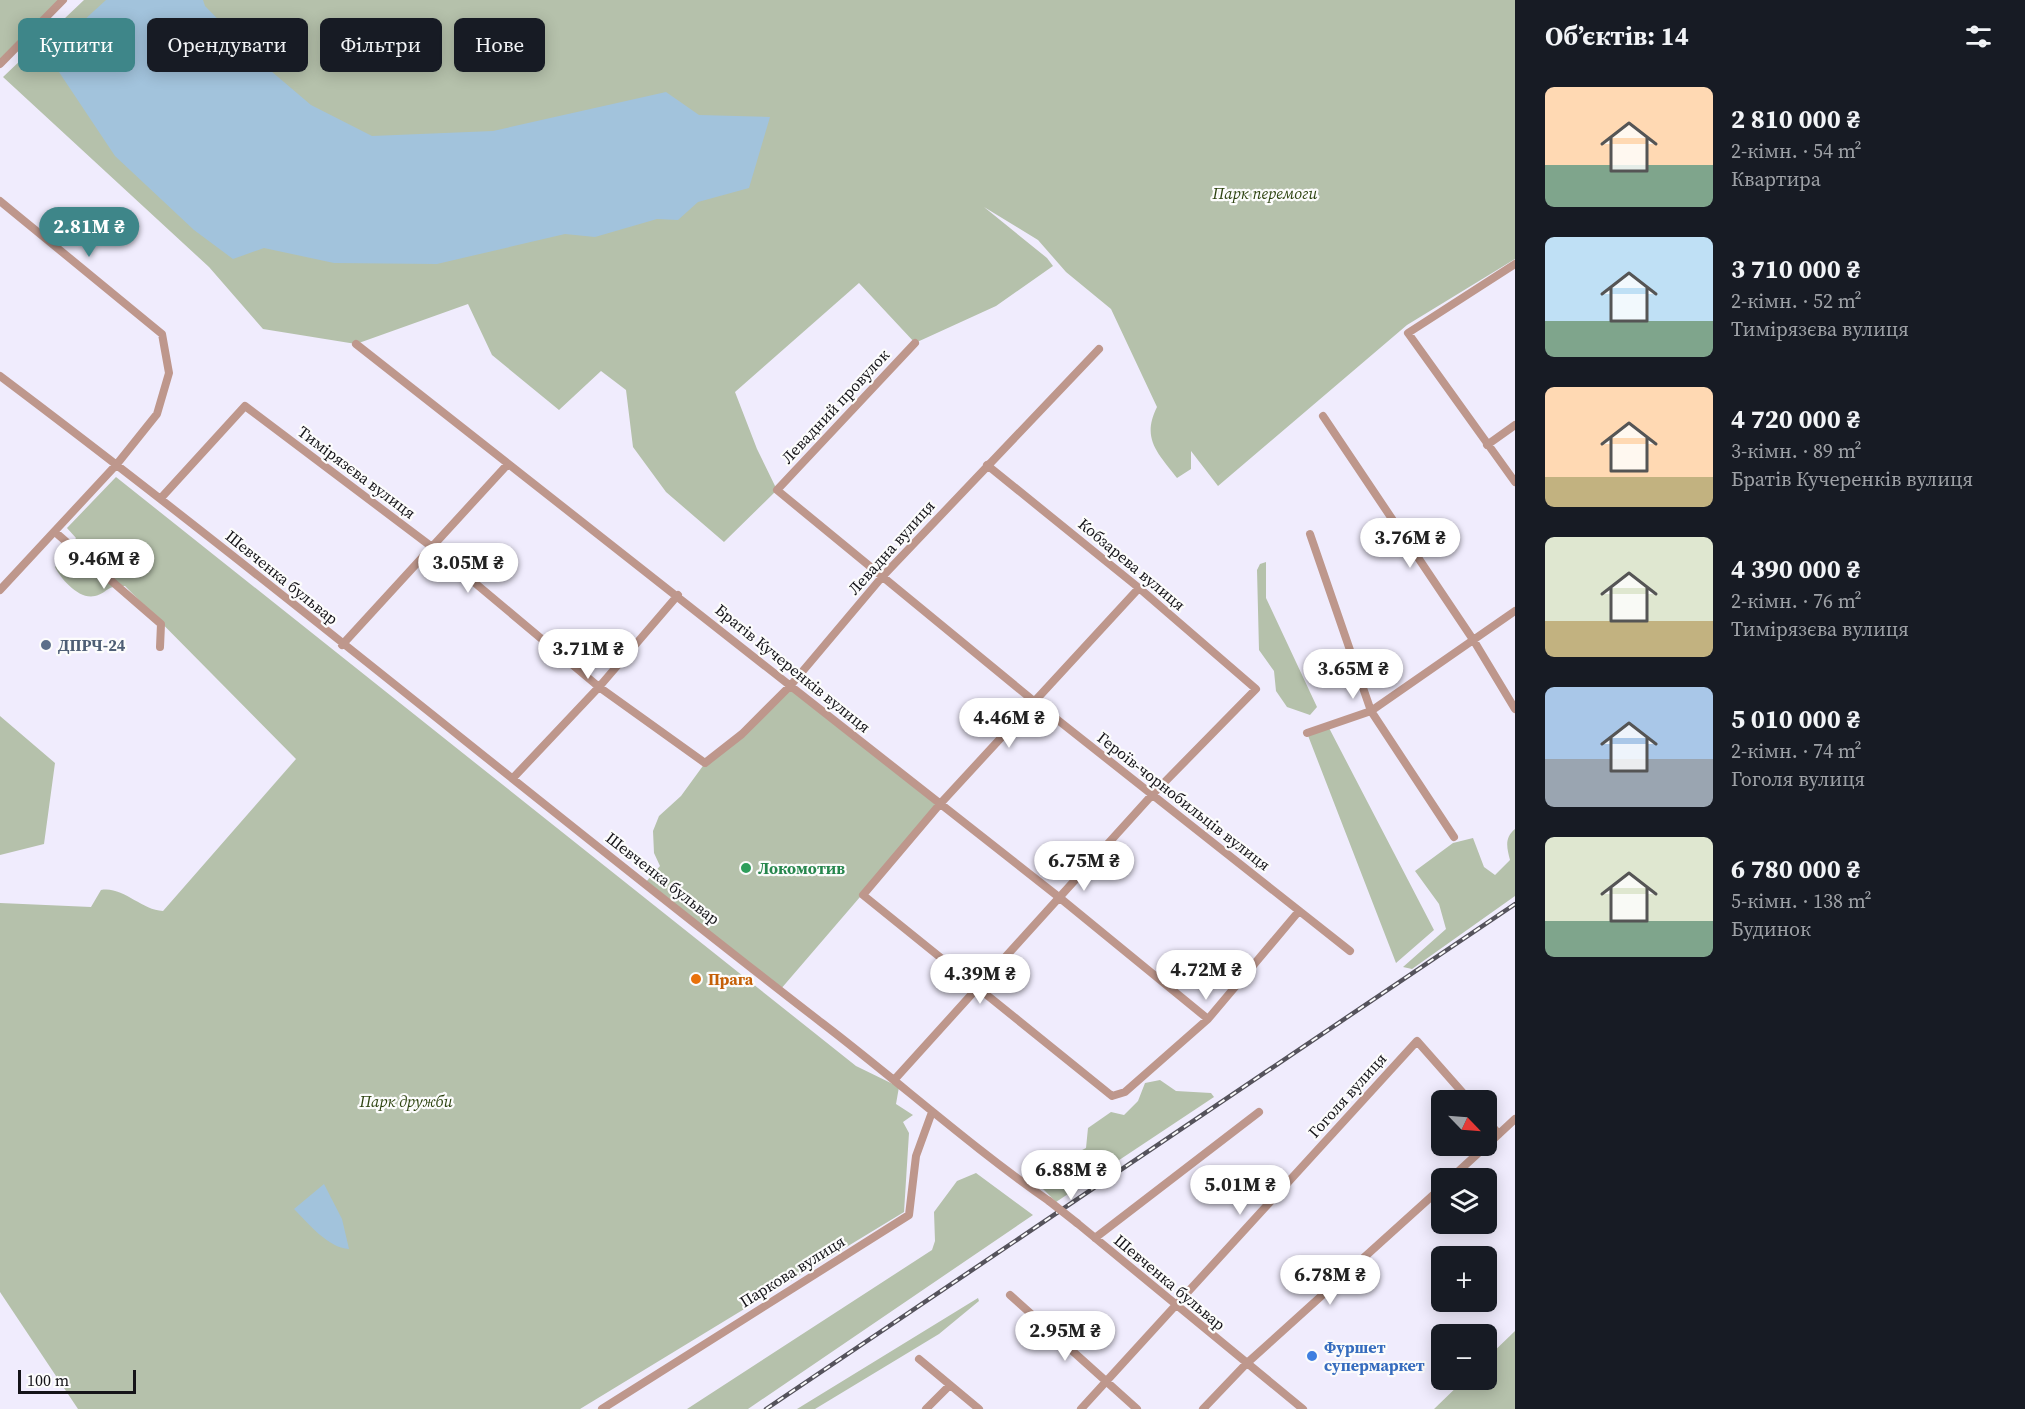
<!DOCTYPE html>
<html lang="uk">
<meta charset="utf-8">
<style>
body{margin:0;font-family:"Source Serif 4",serif;background:#20242c;color:#f1f3f6;height:100vh;display:flex;flex-direction:column;font-size:22px;white-space:nowrap}
*{box-sizing:border-box;margin:0}
p{font-size:20px;color:#9ea1a6}
.icon{flex:none;width:33px;height:33px;fill:none;stroke:currentColor;stroke-width:2;stroke-linecap:round;stroke-linejoin:round}
.map{position:relative;flex:1;overflow:hidden}
.sheet{display:flex;flex-direction:column;background:#171b24;width:510px}
.sheet>*{flex:none}
.hud{position:absolute;left:18px;top:18px;width:570px;height:54px;display:flex;gap:12px}
.needle{width:39px;rotate:115deg}
.controls{position:absolute;left:1431px;top:1090px;display:grid;gap:12px}
.controls a{display:grid;place-items:center;width:66px;height:66px;border-radius:9px;background:#171b24;box-shadow:0 3px 15px #0003;font-size:30px}
.scale{position:absolute;left:18px;bottom:15px;width:118px;box-sizing:border-box;padding-left:6px;border:3px solid #151419;border-top:0;font-size:16px;line-height:21px;white-space:nowrap;color:#151419;-webkit-text-stroke:4px #fcfcfc;paint-order:stroke}
.price{position:absolute;translate:-50% -51px;padding:0 14px;border-radius:21px;background:#fff;color:#222;font-size:20px;line-height:39px;filter:drop-shadow(0 2px 3px #0008)}
.price::after{content:'';position:absolute;left:50%;top:36px;width:18px;height:14px;margin-left:-9px;background:inherit;clip-path:polygon(0 0,100% 0,50% 100%)}
.price.current{background:#3e8689;color:#fff}
ul{padding:0;list-style:none}
li{display:flex;align-items:center;gap:18px;height:150px;padding:0 30px}
li span{display:grid;place-items:center;flex:none;width:168px;height:120px;border-radius:9px;color:#555}
li>.icon{margin-inline-start:auto}
span .icon{width:72px;height:72px;fill:#fffc;stroke-width:1}
li b{font-size:26px}
h2{display:flex;justify-content:space-between;align-items:center;height:72px;padding:0 30px;font-size:26px}
.chip{padding:0 21px;border-radius:9px;background:#171b24;box-shadow:0 3px 15px #0003;font-size:21px;line-height:54px}
.chip.current{background:#3e8689;color:#fff}
main{display:flex;flex:1;min-height:0}
.map>svg:first-child{display:block}
.green{fill:#b5c1ab}
.water{fill:#a2c3dc}
.lines{fill:none;stroke-linecap:round;stroke-linejoin:round}
.street{stroke:#be978c;stroke-width:8}
.rail-casing{stroke:#55535c;stroke-width:4.5}
.rail{stroke:#fcfcfc;stroke-width:2;stroke-dasharray:7;stroke-linecap:butt}
.street-bridge{stroke:#be978c;stroke-width:8}
.service-dot{fill:#5c6f8a;stroke:#fcfcfc;stroke-width:2}
.leisure-dot{fill:#2e9e5b;stroke:#fcfcfc;stroke-width:2}
.food-dot{fill:#e8710a;stroke:#fcfcfc;stroke-width:2}
.shop-dot{fill:#3f7fe0;stroke:#fcfcfc;stroke-width:2}
.labels{text-anchor:middle;dominant-baseline:central;stroke-width:4.5;stroke-linejoin:round;paint-order:stroke}
.park-label{font-size:16px;font-style:italic;fill:#2e4411;stroke:#fcfcfc}
.street-label{font-size:16px;fill:#151419;stroke:#fcfcfc}
.service-label{font-size:16px;font-weight:bold;fill:#4e5e75;stroke:#fcfcfc;text-anchor:start}
.leisure-label{font-size:16px;font-weight:bold;fill:#27864d;stroke:#fcfcfc;text-anchor:start}
.food-label{font-size:16px;font-weight:bold;fill:#c56008;stroke:#fcfcfc;text-anchor:start}
.shop-label{font-size:16px;font-weight:bold;fill:#366cbe;stroke:#fcfcfc;text-anchor:start}
</style>
<main>
<div class="map">
<svg width="1515" height="1409" viewBox="0 0 1515 1409">
<rect width="100%" height="100%" fill="#f0ecfd"/>
<path class="green" d="M0,0H63L0,64Z
M84,0H1515V259L1407,325L1218,486L1191,451V469L1177,478C1158,453 1141,439 1157,407L1111,309L1066,272L1038,240L984,207L1047,258L1053,266L996,306L915,343L859,283L735,392L757,449L777,490L724,542L666,492L633,447L626,390L601,371L559,410L492,355L468,304L356,344L263,329L209,267L3,77Z
M116,477L856,1066L899,1087L896,1104L913,1115L903,1122L909,1133L904,1212L580,1409H78L0,1292V903L91,907L101,890C123,886 141,910 163,911L296,759L125,586C105,585 108,593 95,596C79,600 61,579 55,567L76,538L67,528Z
M1266,562V598L1317,707L1310,715L1287,707L1276,691L1274,671L1259,650L1257,570L1260,564Z
M791,685L940,804L780,990L645,883L660,866L654,853L653,831L659,816L681,796L705,763Z
M0,716L55,763L44,844L0,855Z
M1328,726L1434,930L1396,963L1307,733Z
M1515,829V896L1412,969L1403,967L1446,929L1439,904L1415,871L1453,843L1473,838L1484,867L1495,875L1510,860C1507,848 1504,838 1515,829Z
M1160,1080L1176,1091L1211,1093L1214,1097L1056,1202L1036,1182L1049,1167L1086,1148L1088,1128L1111,1112L1124,1115L1138,1101L1145,1083Z
M976,1173L1033,1215L748,1409H687L932,1250L935,1241L934,1212L957,1181Z
M978,1298L979,1301L939,1334L815,1409H797Z
M1515,1331V1409H1434L1464,1380H1486L1487,1358Z"/>
<path class="water" d="M106,0H203L205,6L258,60L311,105L372,136L493,131L666,92L699,115L770,117L749,188L698,202L678,220L657,219L595,237L565,234L437,264L334,263L264,248L233,259L194,230L115,156L47,54Z
M324,1184L342,1219L349,1249C328,1248 308,1223 294,1209Z"/>
<g class="lines">
<path class="street" d="M0,64L63,0
M0,201L162,334L169,373L157,414L117,464L0,590
M1515,264L1408,333L1515,482
M915,343L777,490L1035,702L1350,951
M356,344L1060,898L1208,1019
M0,376C279,586 546,810 822,1023C898,1081 970,1146 1049,1201
M1323,416L1474,641L1515,709
M1487,445L1515,425
M161,498L245,406L432,547L599,687L705,763L742,734L791,685L882,577L1099,349
M55,532L161,624L160,647
M1310,534L1371,711L1454,837
M1139,588L940,804L863,895L1112,1096L1125,1092L1208,1019L1299,911
M342,645L507,465
M1307,733L1371,711L1515,611
M513,778L599,687L678,595
M895,1079L1152,795L1256,689L1139,588L987,465
M1486,1120L1499,1134
M1486,1146L1515,1119
M1450,1179L1486,1146
M1077,1223L1303,1409
M1095,1238L1259,1112
M1010,1295L1137,1409
M919,1359L979,1409
M602,1409L909,1215L916,1156L932,1112
M926,1409L950,1385
M1081,1409L1417,1041L1470,1101
M1203,1409L1246,1364L1442,1187"/>
<g class="rail-casing">
<path id="rail" d="M766,1409L1515,904"/>
</g>
<use href="#rail" class="rail"/>
<path class="street-bridge" d="M1049,1201L1077,1223"/>
</g>
<circle class="service-dot" cx="46" cy="645" r="6"/>
<circle class="leisure-dot" cx="746" cy="868" r="6"/>
<circle class="food-dot" cx="696" cy="979" r="6"/>
<circle class="shop-dot" cx="1312" cy="1356" r="6"/>
<g class="labels">
<g class="park-label">
<text x="1265" y="193">Парк перемоги</text>
<text x="406" y="1101">Парк дружби</text>
</g>
<g class="street-label">
<text transform="translate(835 406) rotate(-47)">Левадний провулок</text>
<text transform="translate(357 472) rotate(37)">Тимірязєва вулиця</text>
<text transform="translate(891 547) rotate(-48)">Левадна вулиця</text>
<text transform="translate(1132 564) rotate(40)">Кобзарева вулиця</text>
<text transform="translate(282 577) rotate(39)">Шевченка бульвар</text>
<text transform="translate(793 668) rotate(39)">Братів Кучеренків вулиця</text>
<text transform="translate(1184 801) rotate(38)">Героїв-чорнобильців вулиця</text>
<text transform="translate(663 878) rotate(38)">Шевченка бульвар</text>
<text transform="translate(1347 1095) rotate(-48)">Гоголя вулиця</text>
<text transform="translate(792 1271) rotate(-32)">Паркова вулиця</text>
<text transform="translate(1170 1282) rotate(40)">Шевченка бульвар</text>
</g>
<g class="service-label">
<text x="58" y="645">ДПРЧ-24</text>
</g>
<g class="leisure-label">
<text x="758" y="868">Локомотив</text>
</g>
<g class="food-label">
<text x="708" y="979">Прага</text>
</g>
<g class="shop-label">
<text x="1324" y="1347">Фуршет<tspan x="1324" dy="18">супермаркет</tspan></text>
</g>
</g>
</svg>
<div class="controls">
<a><svg class="needle" viewBox="-14 -14 28 28"><path d="M0-13l5 13h-10z" fill="#e53935"/><path d="M0 13l5-13h-10z" fill="#9ea1a6"/></svg></a>
<a><svg class="icon" aria-label="layers" viewBox="0 0 24 24"><path d="M12 4l9 5-9 5-9-5zM3 14l9 5 9-5"/></svg></a>
<a>+</a>
<a>−</a>
</div>
<div class="scale">100 m</div>
<b class="price current" style="left:89px;top:258px">2.81M ₴</b>
<b class="price" style="left:1410px;top:569px">3.76M ₴</b>
<b class="price" style="left:104px;top:590px">9.46M ₴</b>
<b class="price" style="left:468px;top:594px">3.05M ₴</b>
<b class="price" style="left:588px;top:680px">3.71M ₴</b>
<b class="price" style="left:1353px;top:700px">3.65M ₴</b>
<b class="price" style="left:1009px;top:749px">4.46M ₴</b>
<b class="price" style="left:1084px;top:892px">6.75M ₴</b>
<b class="price" style="left:1206px;top:1001px">4.72M ₴</b>
<b class="price" style="left:980px;top:1005px">4.39M ₴</b>
<b class="price" style="left:1071px;top:1201px">6.88M ₴</b>
<b class="price" style="left:1240px;top:1216px">5.01M ₴</b>
<b class="price" style="left:1330px;top:1306px">6.78M ₴</b>
<b class="price" style="left:1065px;top:1362px">2.95M ₴</b>
<div class="hud">
<a class="chip current">Купити</a>
<a class="chip">Орендувати</a>
<a class="chip">Фільтри</a>
<a class="chip">Нове</a>
</div>
</div>
<section class="sheet">
<h2>Об’єктів: 14<svg class="icon" aria-label="filters" viewBox="0 0 24 24"><path d="M4 7h16M4 17h16"/><circle cx="9" cy="7" r="2"/><circle cx="15" cy="17" r="2"/></svg></h2>
<ul>
<li><span style="background:linear-gradient(#ffd9b3 65%,#7fa58c 0)"><svg class="icon" aria-label="home" viewBox="0 0 24 24"><path d="M3 11l9-7 9 7M6 9v11h12V9"/></svg></span><div><b>2 810 000 ₴</b><p>2-кімн. · 54 m²</p><p>Квартира</p></div></li>
<li><span style="background:linear-gradient(#bfe0f5 70%,#7fa58c 0)"><svg class="icon" aria-label="home" viewBox="0 0 24 24"><path d="M3 11l9-7 9 7M6 9v11h12V9"/></svg></span><div><b>3 710 000 ₴</b><p>2-кімн. · 52 m²</p><p>Тимірязєва вулиця</p></div></li>
<li><span style="background:linear-gradient(#ffd9b3 75%,#c2b280 0)"><svg class="icon" aria-label="home" viewBox="0 0 24 24"><path d="M3 11l9-7 9 7M6 9v11h12V9"/></svg></span><div><b>4 720 000 ₴</b><p>3-кімн. · 89 m²</p><p>Братів Кучеренків вулиця</p></div></li>
<li><span style="background:linear-gradient(#dfe7d0 70%,#c2b280 0)"><svg class="icon" aria-label="home" viewBox="0 0 24 24"><path d="M3 11l9-7 9 7M6 9v11h12V9"/></svg></span><div><b>4 390 000 ₴</b><p>2-кімн. · 76 m²</p><p>Тимірязєва вулиця</p></div></li>
<li><span style="background:linear-gradient(#a9c7e8 60%,#9aa5b1 0)"><svg class="icon" aria-label="home" viewBox="0 0 24 24"><path d="M3 11l9-7 9 7M6 9v11h12V9"/></svg></span><div><b>5 010 000 ₴</b><p>2-кімн. · 74 m²</p><p>Гоголя вулиця</p></div></li>
<li><span style="background:linear-gradient(#dfe7d0 70%,#7fa58c 0)"><svg class="icon" aria-label="home" viewBox="0 0 24 24"><path d="M3 11l9-7 9 7M6 9v11h12V9"/></svg></span><div><b>6 780 000 ₴</b><p>5-кімн. · 138 m²</p><p>Будинок</p></div></li>
</ul>
</section>
</main>
